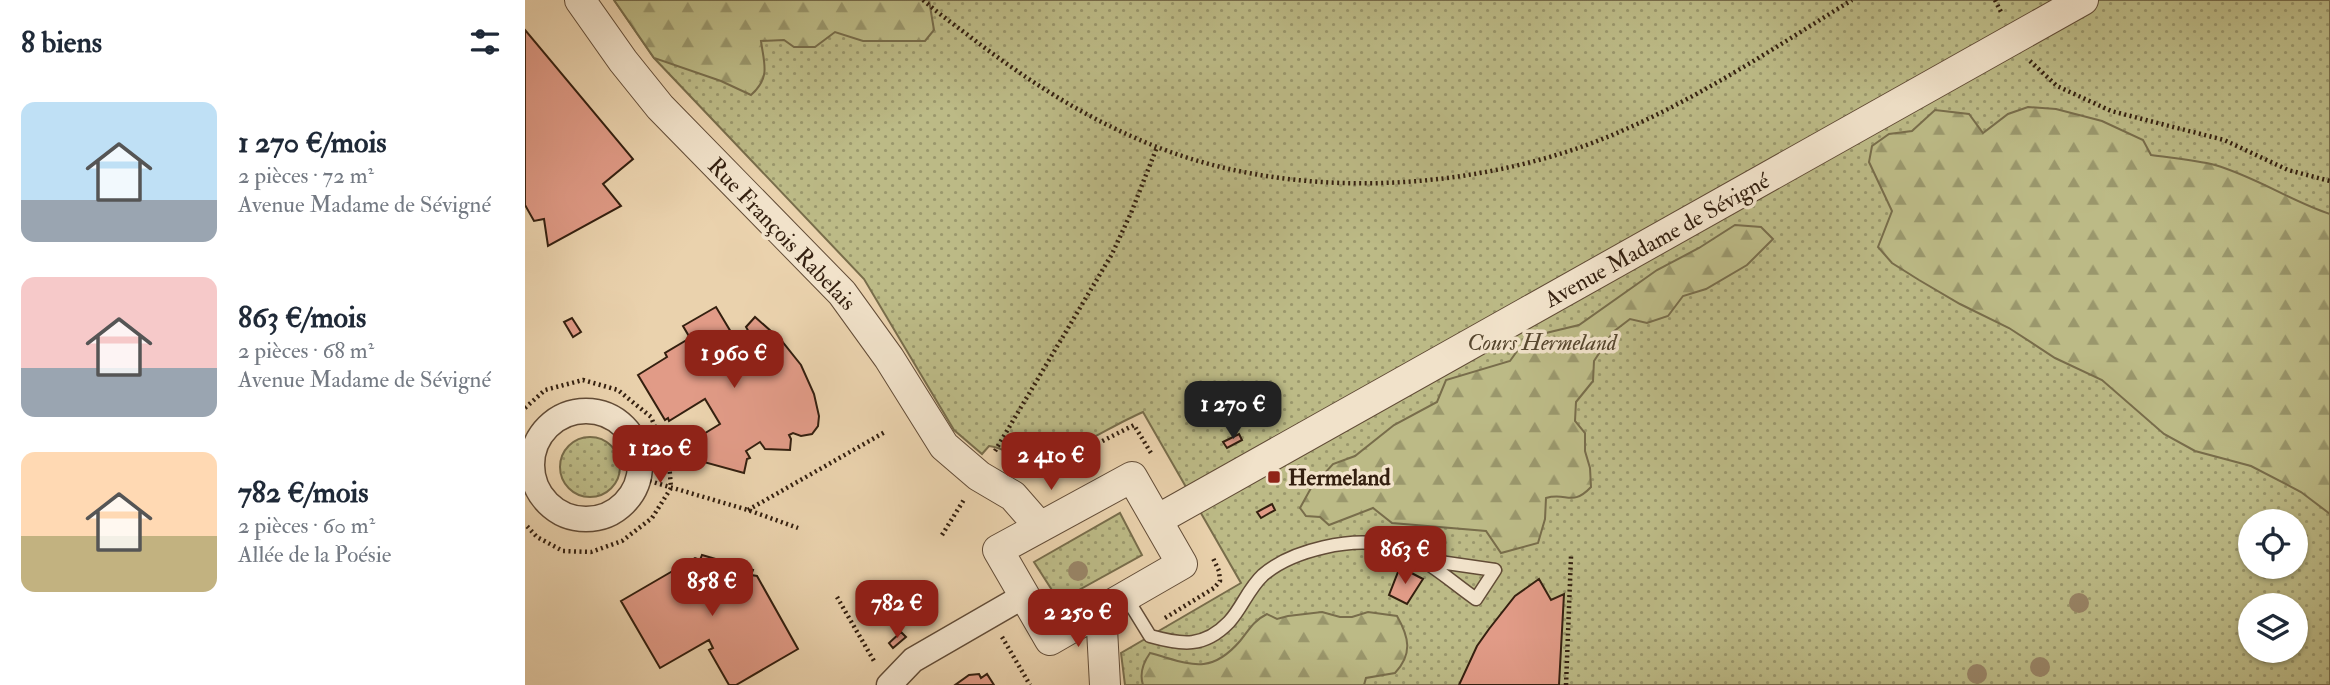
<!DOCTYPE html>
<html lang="fr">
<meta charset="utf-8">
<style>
body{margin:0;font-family:"IM FELL Double Pica",serif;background:#f2f2f3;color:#1f2937;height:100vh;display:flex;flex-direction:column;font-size:26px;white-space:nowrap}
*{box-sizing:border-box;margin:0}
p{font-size:23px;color:#747a83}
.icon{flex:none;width:38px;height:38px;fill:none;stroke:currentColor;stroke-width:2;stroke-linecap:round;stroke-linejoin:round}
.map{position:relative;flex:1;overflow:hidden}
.sheet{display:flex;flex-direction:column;background:#fff;width:525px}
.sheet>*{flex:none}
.fabs{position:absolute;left:1713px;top:509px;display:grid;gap:14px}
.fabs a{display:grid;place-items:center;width:70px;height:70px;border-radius:50%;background:#fff;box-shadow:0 2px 5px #0004;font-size:35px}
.price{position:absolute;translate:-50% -60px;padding:0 16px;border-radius:14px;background:#8f2418;color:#fff;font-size:23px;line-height:46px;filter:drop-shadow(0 2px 4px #0008)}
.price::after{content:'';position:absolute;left:50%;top:42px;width:21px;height:16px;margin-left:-10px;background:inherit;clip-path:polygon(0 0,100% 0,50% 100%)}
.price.current{background:#222;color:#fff}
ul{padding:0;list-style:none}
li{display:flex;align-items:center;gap:21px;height:175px;padding:0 21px}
li span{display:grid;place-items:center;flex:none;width:196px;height:140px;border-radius:14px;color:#555}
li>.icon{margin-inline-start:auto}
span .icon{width:84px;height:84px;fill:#fffc;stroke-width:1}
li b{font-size:30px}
h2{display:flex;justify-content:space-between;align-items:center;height:84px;padding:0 21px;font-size:30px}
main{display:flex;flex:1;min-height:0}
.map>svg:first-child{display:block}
.grass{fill:url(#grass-dots);stroke:#786d4b;stroke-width:2;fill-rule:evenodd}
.forest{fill:url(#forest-firs);stroke:#786d4b;stroke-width:2}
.building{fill:#e19b87;stroke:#342010;stroke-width:2}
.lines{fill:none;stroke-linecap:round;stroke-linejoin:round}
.service-casing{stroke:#624c37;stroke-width:15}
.minor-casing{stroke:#624c37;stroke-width:27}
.tertiary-casing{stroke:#624c37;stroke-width:32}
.path{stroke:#342010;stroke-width:4.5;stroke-dasharray:2 3.5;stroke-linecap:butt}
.service{stroke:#f1e2ca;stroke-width:12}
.minor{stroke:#f1e2ca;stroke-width:24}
.tertiary{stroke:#f1e2ca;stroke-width:30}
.tree{fill:#998567}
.poi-dot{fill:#8f2418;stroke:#f1e2ca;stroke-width:2.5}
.labels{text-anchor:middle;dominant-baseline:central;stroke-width:7;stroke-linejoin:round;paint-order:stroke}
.street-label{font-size:23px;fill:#342010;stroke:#f1e2ca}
.park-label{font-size:23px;font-style:italic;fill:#56462e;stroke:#f1e2ca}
.poi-label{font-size:23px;font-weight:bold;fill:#342010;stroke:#f1e2ca;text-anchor:start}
</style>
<main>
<section class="sheet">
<h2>8 biens<svg class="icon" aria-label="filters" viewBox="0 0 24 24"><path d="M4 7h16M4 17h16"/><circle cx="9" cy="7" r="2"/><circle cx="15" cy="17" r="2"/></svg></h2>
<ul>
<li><span style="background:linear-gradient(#bfe0f5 70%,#9aa5b1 0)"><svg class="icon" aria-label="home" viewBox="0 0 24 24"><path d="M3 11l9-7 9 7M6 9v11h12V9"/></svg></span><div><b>1 270 €/mois</b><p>2 pièces · 72 m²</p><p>Avenue Madame de Sévigné</p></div></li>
<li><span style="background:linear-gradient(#f6c9c9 65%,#9aa5b1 0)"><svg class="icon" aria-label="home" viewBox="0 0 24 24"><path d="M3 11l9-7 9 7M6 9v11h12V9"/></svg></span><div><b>863 €/mois</b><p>2 pièces · 68 m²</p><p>Avenue Madame de Sévigné</p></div></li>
<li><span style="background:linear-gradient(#ffd9b3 60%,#c2b280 0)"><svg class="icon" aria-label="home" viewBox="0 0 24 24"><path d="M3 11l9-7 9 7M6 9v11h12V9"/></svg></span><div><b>782 €/mois</b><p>2 pièces · 60 m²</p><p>Allée de la Poésie</p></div></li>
</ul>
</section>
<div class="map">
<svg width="1805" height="685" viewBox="0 0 1805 685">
<defs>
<pattern id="grass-dots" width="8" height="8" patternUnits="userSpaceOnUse" patternTransform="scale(1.75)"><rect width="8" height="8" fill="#bcba86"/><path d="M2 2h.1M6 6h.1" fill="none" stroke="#9a976c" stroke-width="1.8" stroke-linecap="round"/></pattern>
<pattern id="forest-firs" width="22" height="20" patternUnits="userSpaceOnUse" patternTransform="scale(1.75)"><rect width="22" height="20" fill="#bcba86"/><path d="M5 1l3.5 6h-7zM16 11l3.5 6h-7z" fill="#9a976c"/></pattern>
</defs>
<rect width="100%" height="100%" fill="#ead2ad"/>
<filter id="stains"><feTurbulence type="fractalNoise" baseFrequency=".00286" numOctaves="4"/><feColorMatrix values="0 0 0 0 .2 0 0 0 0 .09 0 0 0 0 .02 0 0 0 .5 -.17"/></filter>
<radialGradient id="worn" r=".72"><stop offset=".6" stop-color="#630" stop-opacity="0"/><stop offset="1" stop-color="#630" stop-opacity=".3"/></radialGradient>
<path class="grass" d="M89,0H1805V685H600L596,653L716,583L618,412C590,424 564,442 535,453C529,456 521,461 515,462C496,463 481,447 464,446L457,454L429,430L339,279L129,58ZM1726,522H1771V567H1726ZM1726,606H1771V651H1726Z
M35 467a30 30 0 1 1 60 0a30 30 0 1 1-60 0Z
M595,513L617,555L534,601L509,562Z"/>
<path class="forest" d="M89,0H404L409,30L400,41H338L310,32L290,47H269L259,40L236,41C239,64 246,77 226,95L196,81L129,58Z
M1503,107L1531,109L1577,121L1618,140L1626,155C1647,158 1670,160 1690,165C1731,177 1766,201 1805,214V514L1776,492L1726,466L1670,451L1639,434L1577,380L1530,358L1484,328L1435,304L1394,280L1367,263L1353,247L1367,211L1344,162L1347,146L1364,134L1387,131L1410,110L1444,114L1458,133L1483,114Z
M1210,225L1236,227L1248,239L1222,265L1181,289L1158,296L1143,316L1122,323L1105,319L1088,332L1069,361L1068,381L1051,402L1050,421L1060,433V451L1065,468L1066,487C1047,507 1042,492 1021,498L1020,519L1013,543L976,553L961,531L867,523L848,508L804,525L795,517L781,516L775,508L786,488L808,464L830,456L869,425L912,402L921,380L985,361L995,347L1021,333L1054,325L1132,270L1174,248Z
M797,612L815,617H827L843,612L872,616C884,637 888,654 870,673L841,678L839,685H618C614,673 618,663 625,653C663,663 684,677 715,641C724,630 728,621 742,614L752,619L763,616Z"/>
<path class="building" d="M0,30L108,159L78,184L96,206L23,246L19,219L9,221L0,205Z
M191,307L212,342L225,334L221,327L230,317L256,340L276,365L289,394L294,416L293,426L287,434L276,436L268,433L264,435L266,439L265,450L240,449L235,442L221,451L225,458L222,459L219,473L164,458L158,450L161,448L159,446L195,424L180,399L144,421L143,418L140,420L113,375L142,357L140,353L165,338L158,326Z
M47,318L56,332L48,337L39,322Z
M714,434L717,440L702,448L698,442Z
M747,504L750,510L736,518L732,512Z
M177,555L228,570L226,575L232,576L273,649L211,685H204L184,650L188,648L184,640L135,668L96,601L170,558L175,560Z
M875,567L898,579L882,604L864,595Z
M1014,579L1026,600L1039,594L1034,685H934L952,646L964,629L990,596Z
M376,632L381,637L368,648L364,643Z
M454,674L456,678L462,674L469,685H430L444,675Z"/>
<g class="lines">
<g class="service-casing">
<path id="service" d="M601,597L625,636C657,645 679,648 704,622C717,608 723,589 738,575C767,550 828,536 865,546C897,554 925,581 951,599L970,570L894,559"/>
</g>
<g class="minor-casing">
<path id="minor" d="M7 465a54 54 0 1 1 108 0a54 54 0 1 1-108 0Z
M364,685L388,660L499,596"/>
</g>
<g class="tertiary-casing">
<path id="tertiary" d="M55,0L98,61L135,107L317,293L364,358L419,446L454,476L488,496L515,527
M607,477L657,564L525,640L473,550Z
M632,520L1558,0
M576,610L580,685"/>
</g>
<path class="path" d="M398,0C415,15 434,28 452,42C522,95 598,141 684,164C804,196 942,187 1059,146C1155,111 1241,53 1327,0
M1470,0L1476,12
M1505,61L1532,86L1586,111L1699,140L1763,170L1805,181
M0,408L20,390L58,380L93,390L126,417L144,462L146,488L127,518L97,541L66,552L38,551L12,537L0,524
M470,451L587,254L606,213L632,147
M495,464L517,467L550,455L609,425L626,453
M114,478L223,510L273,528
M223,510L360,432
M417,535L440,498
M312,597L349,661
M640,618L689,588L695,581L694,571L687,556
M477,637L505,685
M1041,685L1046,556"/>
<use href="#service" class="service"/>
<use href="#minor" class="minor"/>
<use href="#tertiary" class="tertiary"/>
</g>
<g class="tree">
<circle cx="553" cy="571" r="10"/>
<circle cx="1554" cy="603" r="10"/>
<circle cx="1515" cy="667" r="10"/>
<circle cx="1452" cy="674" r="10"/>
</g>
<rect class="poi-dot" x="742" y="470" width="14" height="14" rx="3.5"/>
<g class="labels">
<g class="street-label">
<text transform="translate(257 234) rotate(46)">Rue François Rabelais</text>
<text transform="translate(1132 240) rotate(-29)">Avenue Madame de Sévigné</text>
</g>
<g class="park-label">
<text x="1017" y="342">Cours Hermeland</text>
</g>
<g class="poi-label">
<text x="763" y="477">Hermeland</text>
</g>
</g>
<rect width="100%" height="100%" filter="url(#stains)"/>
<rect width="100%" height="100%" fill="url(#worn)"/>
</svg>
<div class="fabs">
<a><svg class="icon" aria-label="locate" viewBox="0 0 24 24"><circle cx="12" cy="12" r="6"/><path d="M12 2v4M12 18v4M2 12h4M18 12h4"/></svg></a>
<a><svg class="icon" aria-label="layers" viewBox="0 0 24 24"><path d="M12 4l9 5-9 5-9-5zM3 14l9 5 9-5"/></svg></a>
</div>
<b class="price" style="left:209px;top:390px">1 960 €</b>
<b class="price current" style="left:708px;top:441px">1 270 €</b>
<b class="price" style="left:135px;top:485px">1 120 €</b>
<b class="price" style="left:526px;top:492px">2 410 €</b>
<b class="price" style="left:880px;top:586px">863 €</b>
<b class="price" style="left:187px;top:618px">858 €</b>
<b class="price" style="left:372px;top:640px">782 €</b>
<b class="price" style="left:553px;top:649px">2 250 €</b>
</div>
</main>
